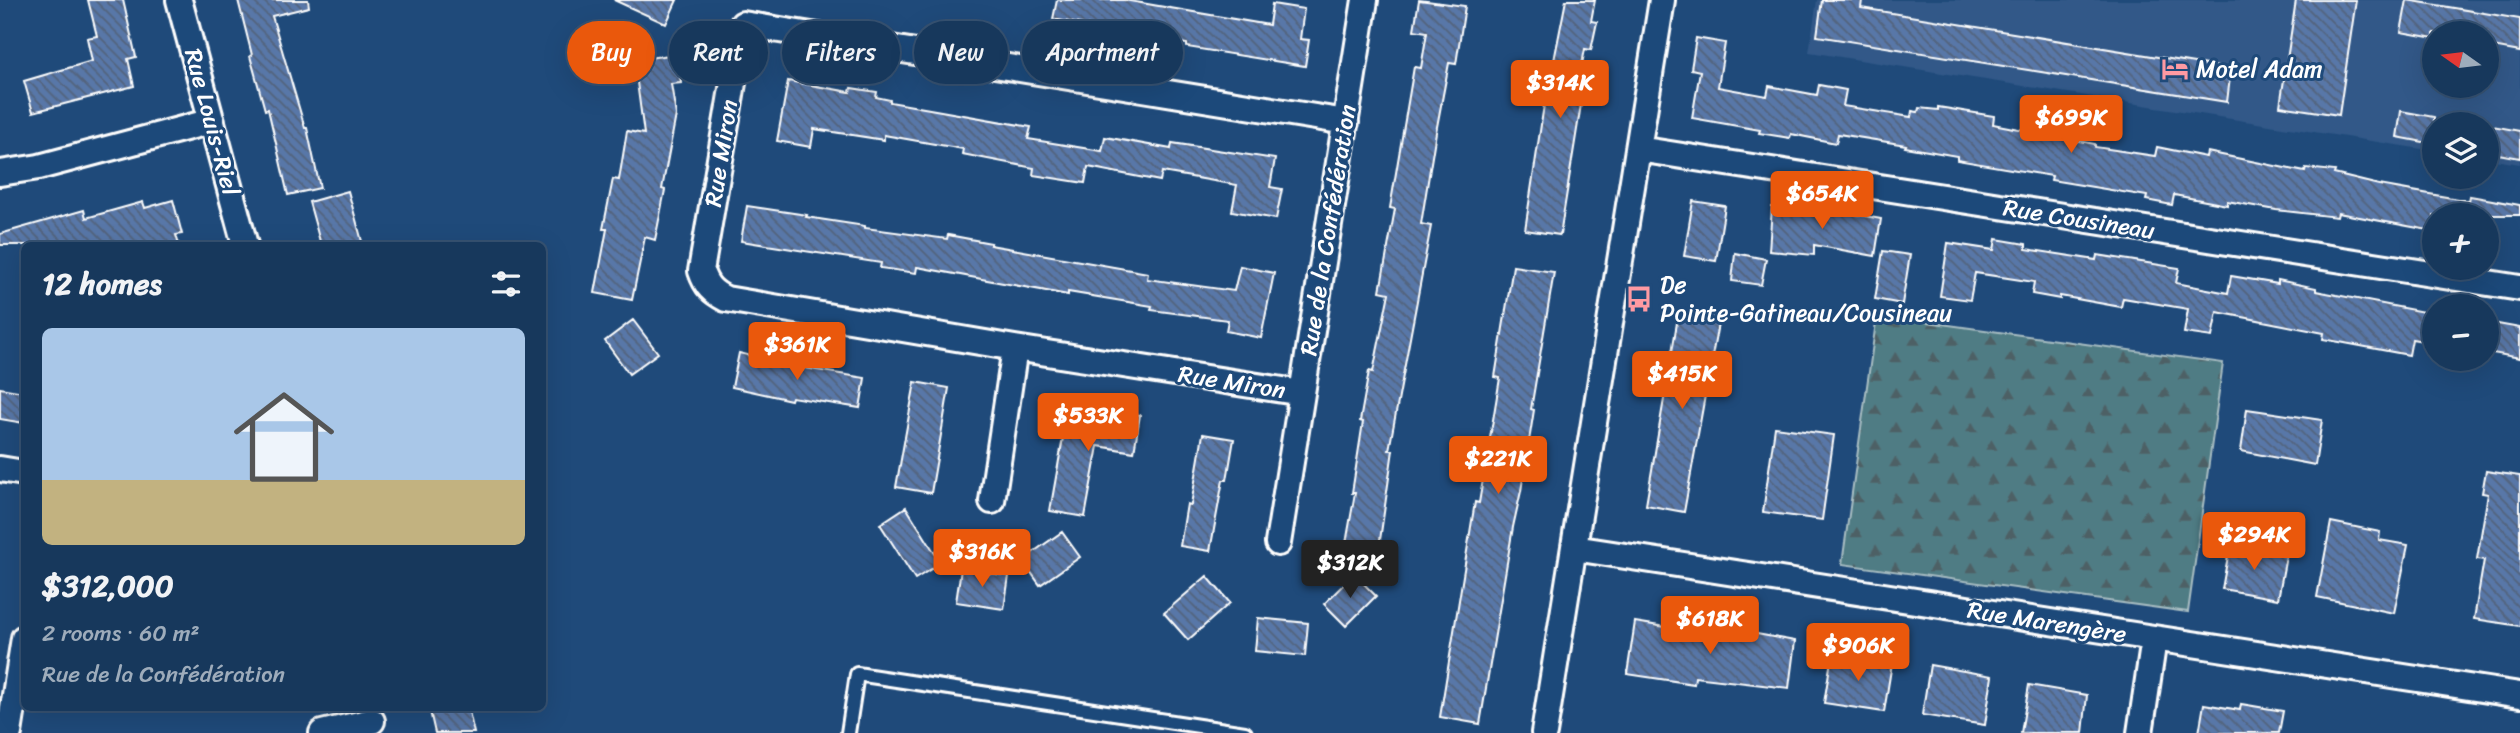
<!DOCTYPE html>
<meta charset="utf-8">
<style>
body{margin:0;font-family:Sriracha,sans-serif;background:#203f62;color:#f1f3f6;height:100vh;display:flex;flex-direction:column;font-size:26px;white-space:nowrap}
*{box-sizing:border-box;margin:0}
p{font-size:23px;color:#9eacbb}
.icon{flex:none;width:38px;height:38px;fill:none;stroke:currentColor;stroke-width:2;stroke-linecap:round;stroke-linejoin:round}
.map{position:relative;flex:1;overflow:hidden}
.details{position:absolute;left:21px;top:242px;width:525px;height:469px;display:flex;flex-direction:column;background:#17385c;border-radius:10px;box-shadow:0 7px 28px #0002,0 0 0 2px #365272}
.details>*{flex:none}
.guide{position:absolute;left:567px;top:21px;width:665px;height:63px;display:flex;gap:14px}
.needle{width:46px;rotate:284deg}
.buttons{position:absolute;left:2422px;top:21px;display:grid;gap:14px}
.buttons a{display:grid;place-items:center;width:77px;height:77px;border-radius:50%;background:#17385c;box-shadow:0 7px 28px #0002,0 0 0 2px #365272;font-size:35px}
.price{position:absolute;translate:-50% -60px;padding:0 16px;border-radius:7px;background:#ea580c;color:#fff;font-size:23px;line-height:46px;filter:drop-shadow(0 2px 4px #0008)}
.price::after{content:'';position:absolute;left:50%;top:42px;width:21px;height:16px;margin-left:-10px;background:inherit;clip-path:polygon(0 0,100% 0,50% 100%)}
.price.selected{background:#222;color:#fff}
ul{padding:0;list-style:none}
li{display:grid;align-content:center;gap:14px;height:371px;padding:0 21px}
li span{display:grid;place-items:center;height:217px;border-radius:10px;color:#555}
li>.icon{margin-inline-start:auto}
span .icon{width:126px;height:126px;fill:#fffc;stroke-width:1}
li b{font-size:30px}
h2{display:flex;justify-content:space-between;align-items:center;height:84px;padding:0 21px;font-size:30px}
.pill{padding:0 24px;border-radius:32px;background:#17385c;box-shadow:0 7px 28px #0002,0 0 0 2px #365272;font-size:24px;line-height:63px}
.pill.selected{background:#ea580c;color:#fff}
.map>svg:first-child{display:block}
.built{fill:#305888;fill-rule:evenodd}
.forest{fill:url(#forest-firs);stroke:#a8bdc2;stroke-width:2}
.building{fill:url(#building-back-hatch);stroke:#fff;stroke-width:2}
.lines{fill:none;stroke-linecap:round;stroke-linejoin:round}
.service-casing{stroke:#fff;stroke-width:18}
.minor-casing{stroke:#fff;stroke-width:30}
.service{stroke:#1f4a7a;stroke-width:12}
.minor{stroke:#1f4a7a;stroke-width:24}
.labels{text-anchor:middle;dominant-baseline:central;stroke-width:6;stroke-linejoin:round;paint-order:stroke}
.poi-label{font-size:24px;fill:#fff;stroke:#1f4a7a;text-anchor:start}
.street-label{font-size:24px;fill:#fff;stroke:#1f4a7a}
</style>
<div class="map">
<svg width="2520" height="733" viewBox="0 0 2520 733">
<defs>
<pattern id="forest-firs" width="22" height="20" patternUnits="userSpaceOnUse" patternTransform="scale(1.75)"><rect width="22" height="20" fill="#507b84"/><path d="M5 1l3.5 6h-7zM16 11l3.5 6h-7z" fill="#4e6165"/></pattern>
<pattern id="building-back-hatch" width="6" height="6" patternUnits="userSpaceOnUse" patternTransform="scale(1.75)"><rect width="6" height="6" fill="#5877a8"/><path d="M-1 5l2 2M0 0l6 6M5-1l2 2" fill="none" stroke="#52627a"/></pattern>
</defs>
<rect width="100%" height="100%" fill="#1f4a7a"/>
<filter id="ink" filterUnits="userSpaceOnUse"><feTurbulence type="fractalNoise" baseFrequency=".0143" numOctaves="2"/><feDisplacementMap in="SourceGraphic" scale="14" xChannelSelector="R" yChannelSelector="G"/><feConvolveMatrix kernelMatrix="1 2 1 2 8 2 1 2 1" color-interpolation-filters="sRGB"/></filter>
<g filter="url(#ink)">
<path class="built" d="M1817,0H2520V164L2487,159V124H2434V151L1809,52ZM2434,33H2487V86H2434Z"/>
<path class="forest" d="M1877,315L2223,363L2188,612L1842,564Z"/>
<path class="building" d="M88,0H123L136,57L128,59L134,86L33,112L24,81L92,61L87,38L97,36Z
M238,0H308L309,7L272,16L305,128H307L320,188L288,195L268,109L265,110L250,56L252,55Z
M614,0H677L666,24Z
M1057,0H1124L1269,25L1272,4L1304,9L1300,39L1309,40L1305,66L1187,47V44L1120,33L1121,32L1053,19Z
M1419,0L1465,6L1456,64L1449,63L1436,132L1421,224L1431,226L1389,450H1393L1378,554L1345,549L1355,493H1352L1363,422L1360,421L1369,371L1373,372L1389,293L1380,291L1395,209L1390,208L1414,67L1421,68L1427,32L1414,30Z
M1566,0H1595L1591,21L1597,22L1591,50L1585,49L1577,90L1583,92L1560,235L1525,230L1547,85L1549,86Z
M1822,0H1862L1861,8L2231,69L2227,102L1817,36Z
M2296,0H2356L2339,115L2280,106Z
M2407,0L2520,19V52L2487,46V33H2434V38L2401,32Z
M1696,38L1725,43L1718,87L1767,96L1769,86L1817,95L1819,85L1846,90L1843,106L1911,117L1912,111L1918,112L1919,108L1938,110V107L1994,116L1993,124L2095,144V147L2155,156L2157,147L2206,157L2207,152L2305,172L2306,168L2335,171L2334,174L2379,185L2469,201L2470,196L2520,205V215H2434V231L2338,213L2337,217L2276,210L2227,201V205L2174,195L2172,205L2146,200L2147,196L2051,180L2052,176L1957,160V156L1905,147L1906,145L1838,134L1836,143L1791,134L1790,138L1759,133L1760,130L1692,118L1700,71L1691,69Z
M677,54L681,83L671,84L676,115L662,189L665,190L655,240L645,237L632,300L595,293L607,229H603L613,179L619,180L627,131L644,134L634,60Z
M788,81L850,92L851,88L877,92L876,97L890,100V102L1031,127L1028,139L1102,151L1105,137L1171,149L1172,143L1275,159L1270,187L1282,189L1276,219L1232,211L1237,185L1162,172L1160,181L1088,167L1085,183L1033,175L1034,168L962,154L963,149L884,135V140L814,129L811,147L777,141Z
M2401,111L2434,117V144L2397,137Z
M2487,125L2520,131V158L2487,152Z
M348,191L363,245H321L309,202Z
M173,200L182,234L176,235L179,245H0V234L84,210L86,218L143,202L145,208Z
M1693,201L1725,206L1716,261L1684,256Z
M747,206L807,215L806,217L865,226V228L947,239L948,235L991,243L990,245L1148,273L1147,279L1234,291L1240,266L1274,273L1261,338L1226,331L1228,320L1151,310L1152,306L1068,292V295L917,267L916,273L880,268L881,263L741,241Z
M1772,207L1844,212L1881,219L1875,256L1814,245V255L1769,251Z
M1996,239L2026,244V249L2096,260L2097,255L2179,268L2176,283L2228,293L2231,276L2278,284V280L2316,288V291L2434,314V343L2412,339L2409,355L2323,339L2324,333L2217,312L2212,337L2184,333L2188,309L2123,298L2121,307L2060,296V299L2032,294L2034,282L1975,273L1970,300L1940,296L1948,243L1994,250Z
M1883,251L1910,255L1902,304L1875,299Z
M1735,253L1766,259L1761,285L1732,281Z
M1513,266L1554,272L1531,409L1534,410L1521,491L1513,527L1480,724L1440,717L1475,502L1479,503L1489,444L1500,378L1495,377Z
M1679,311L1719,318L1684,512L1646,505Z
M633,320L658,353L629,374L605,341Z
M2487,322L2520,328V358L2487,352Z
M739,353L798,367L865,378L860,408L792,397L791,400L732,387Z
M915,382L949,388L931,493L896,487Z
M0,388L24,392V423L0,419Z
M1069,404L1140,415L1134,452L1098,446L1085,517L1050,511Z
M2247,409L2322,420L2315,465L2241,451Z
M1775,427L1834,435L1822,520L1763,512Z
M1203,434L1234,439L1227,480H1223L1210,551L1180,546L1187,504L1191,505Z
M2486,471L2520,476V626L2474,619L2484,560L2477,559L2488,494L2482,493Z
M906,507L941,563L915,579L880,524Z
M2331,522L2380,532L2379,540L2408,545L2394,613L2317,597Z
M1062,532L1080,557L1040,585L1022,560Z
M2230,545L2286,556L2278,599L2222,589Z
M961,569L1009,576L1004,609L956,602Z
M1354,574L1376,596L1346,626L1324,604Z
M1207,576L1230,603L1188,640L1164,613Z
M1258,618L1308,623L1305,656L1255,651Z
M1635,622L1733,638L1735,630L1795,641L1789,688L1695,677L1694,684L1627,674Z
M1832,654L1892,663L1884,712L1824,703Z
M1930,665L1992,676L1985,725L1922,715Z
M2029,685L2087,695L2083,733H2021Z
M2204,704L2240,710L2241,704L2283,711L2279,733H2199Z
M429,707H468L474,733H435Z"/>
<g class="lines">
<g class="service-casing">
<path id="service" d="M848,733L857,674L1245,733"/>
</g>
<g class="minor-casing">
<path id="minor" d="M179,0L245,245
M1638,149L2520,288
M0,173L39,167L212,121
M1302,393L1015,348L726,299C712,292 706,286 701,271L743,24L1346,122
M0,469L24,473
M992,501L1015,348
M1278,543L1365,0
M1574,548L2520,695
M9,733L24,638
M322,733L372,721
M1544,733L1662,0
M2140,733L2154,639"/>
</g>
<use href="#service" class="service"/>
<use href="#minor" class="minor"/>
</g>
</g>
<defs>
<g id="hotel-bare" transform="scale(2.1)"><path d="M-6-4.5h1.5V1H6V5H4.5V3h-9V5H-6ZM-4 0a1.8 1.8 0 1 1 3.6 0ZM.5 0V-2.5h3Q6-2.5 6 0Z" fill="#ff9aa2" stroke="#1f4a7a" stroke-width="2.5" paint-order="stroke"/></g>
<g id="bus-bare" transform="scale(2.1)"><path d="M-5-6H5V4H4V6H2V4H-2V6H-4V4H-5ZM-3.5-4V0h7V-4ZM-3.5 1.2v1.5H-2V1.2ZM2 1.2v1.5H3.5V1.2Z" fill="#ff9aa2" stroke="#1f4a7a" stroke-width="2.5" paint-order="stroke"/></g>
</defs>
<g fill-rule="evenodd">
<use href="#hotel-bare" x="2175" y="69"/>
<use href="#bus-bare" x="1639" y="299"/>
</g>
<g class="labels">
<g class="poi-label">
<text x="2196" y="69">Motel Adam</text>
<text x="1660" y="285">De<tspan x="1660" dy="28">Pointe-Gatineau/Cousineau</tspan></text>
</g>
<g class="street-label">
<text transform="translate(212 122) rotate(75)">Rue Louis-Riel</text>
<text transform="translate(721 153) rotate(-81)">Rue Miron</text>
<text transform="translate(2079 219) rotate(9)">Rue Cousineau</text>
<text transform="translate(1328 230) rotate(-81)">Rue de la Confédération</text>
<text transform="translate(1232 382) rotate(9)">Rue Miron</text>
<text transform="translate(2047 622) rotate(9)">Rue Marengère</text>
</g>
</g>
</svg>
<div class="buttons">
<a><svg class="needle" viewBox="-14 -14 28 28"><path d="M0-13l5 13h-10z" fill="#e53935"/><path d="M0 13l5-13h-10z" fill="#9eacbb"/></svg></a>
<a><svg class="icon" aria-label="layers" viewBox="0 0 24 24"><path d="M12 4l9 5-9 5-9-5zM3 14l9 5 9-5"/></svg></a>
<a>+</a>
<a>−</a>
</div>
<b class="price" style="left:1560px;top:120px">$314K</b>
<b class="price" style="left:2071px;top:155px">$699K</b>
<b class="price" style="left:1822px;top:231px">$654K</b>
<b class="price" style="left:797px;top:382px">$361K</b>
<b class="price" style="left:1682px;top:411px">$415K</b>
<b class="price" style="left:1088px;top:453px">$533K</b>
<b class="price" style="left:1498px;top:496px">$221K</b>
<b class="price" style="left:2254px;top:572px">$294K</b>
<b class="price" style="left:982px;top:589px">$316K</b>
<b class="price selected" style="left:1350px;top:600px">$312K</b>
<b class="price" style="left:1710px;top:656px">$618K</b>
<b class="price" style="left:1858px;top:683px">$906K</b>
<div class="guide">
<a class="pill selected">Buy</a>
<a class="pill">Rent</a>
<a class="pill">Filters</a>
<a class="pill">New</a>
<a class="pill">Apartment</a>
</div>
<section class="details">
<h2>12 homes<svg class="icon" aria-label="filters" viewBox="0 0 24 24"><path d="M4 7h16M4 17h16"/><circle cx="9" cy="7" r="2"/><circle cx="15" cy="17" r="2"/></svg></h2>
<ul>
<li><span style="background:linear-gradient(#a9c7e8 70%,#c2b280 0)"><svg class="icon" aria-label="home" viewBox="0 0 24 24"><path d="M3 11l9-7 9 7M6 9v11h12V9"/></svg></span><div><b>$312,000</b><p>2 rooms · 60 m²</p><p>Rue de la Confédération</p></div></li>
</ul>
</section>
</div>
